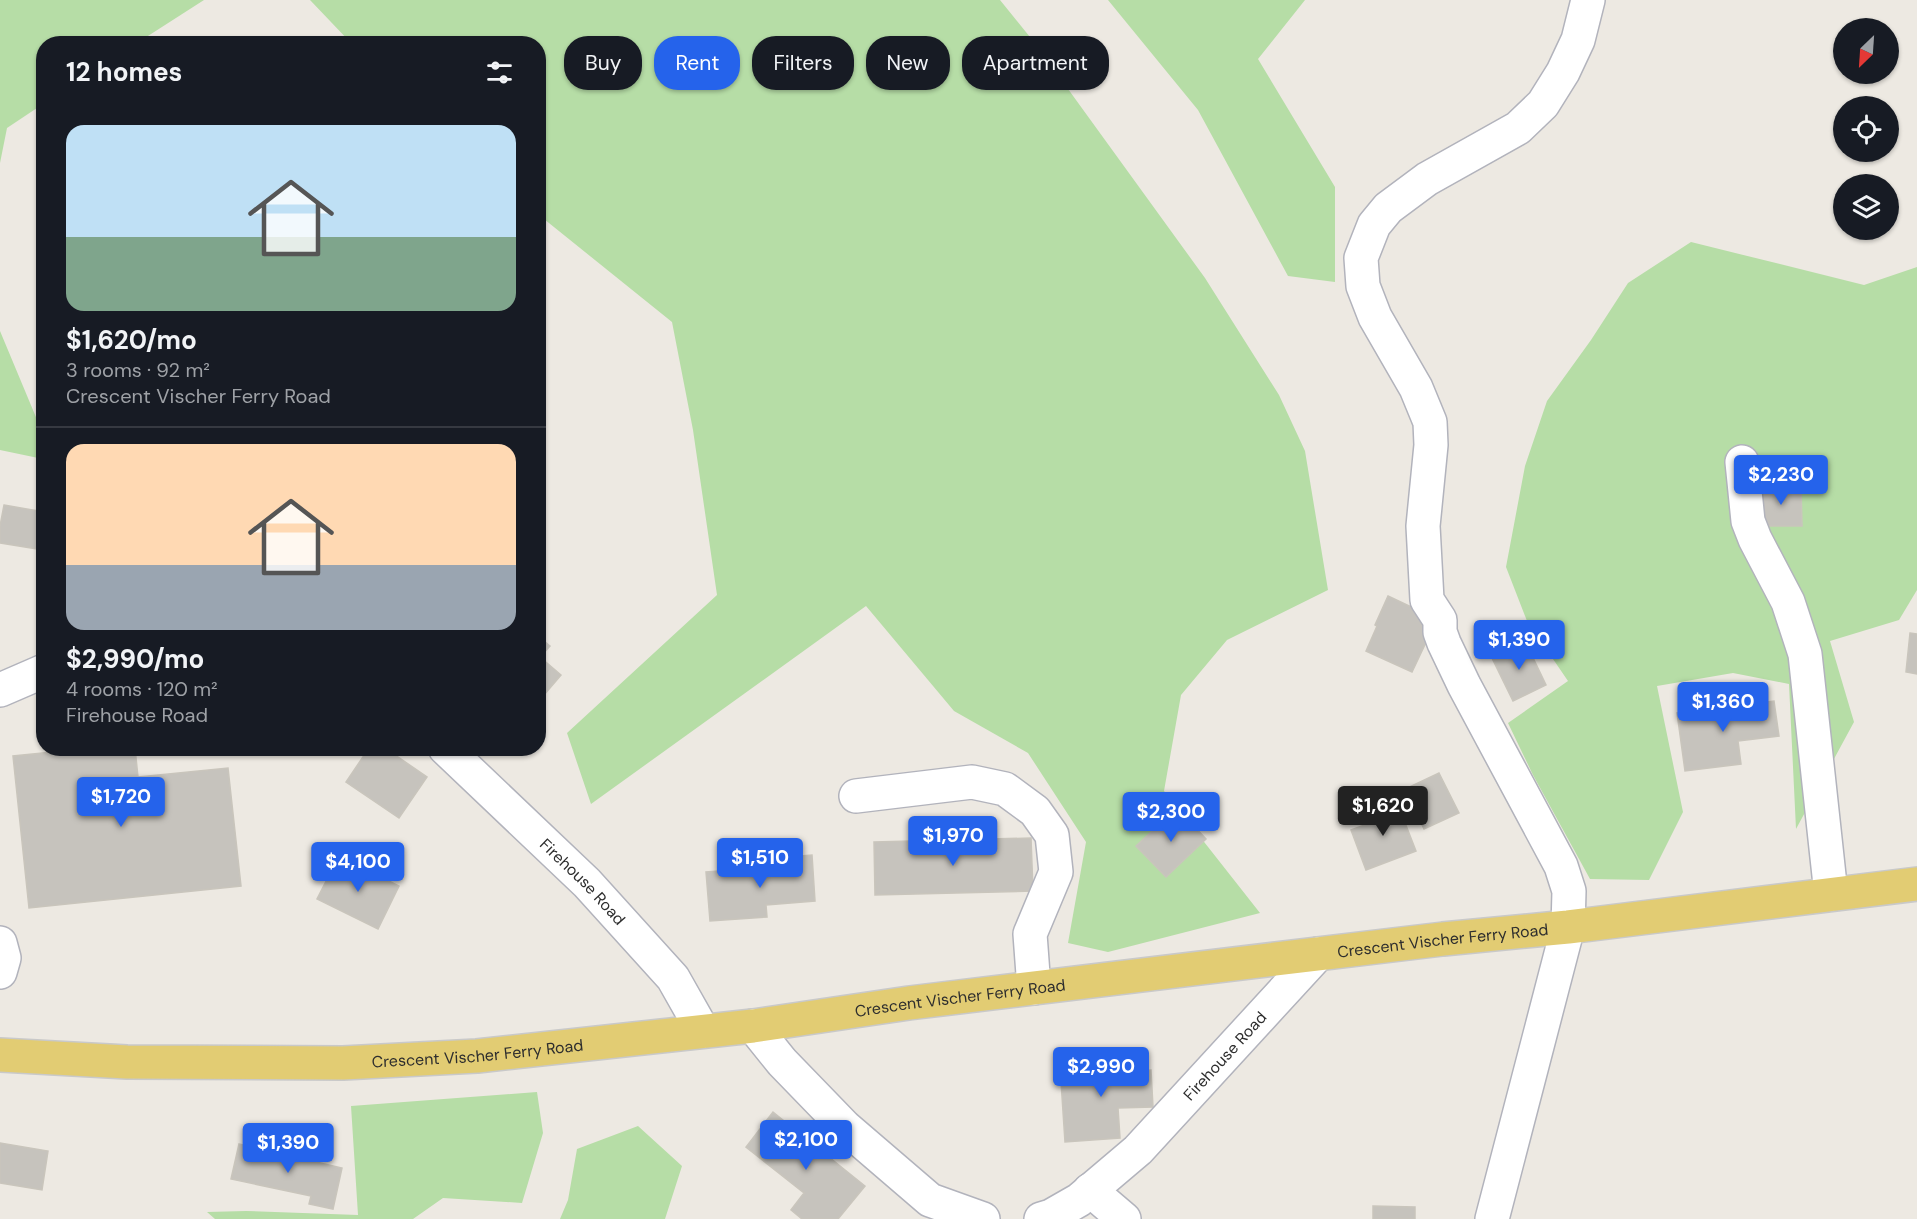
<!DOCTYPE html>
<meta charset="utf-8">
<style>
body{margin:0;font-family:"DM Sans",sans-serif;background:#242831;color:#f1f3f6;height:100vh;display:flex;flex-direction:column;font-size:22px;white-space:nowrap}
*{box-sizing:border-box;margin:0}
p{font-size:20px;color:#9ea1a6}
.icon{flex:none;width:33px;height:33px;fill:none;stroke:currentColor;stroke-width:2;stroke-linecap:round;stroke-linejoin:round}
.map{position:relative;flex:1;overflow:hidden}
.sheet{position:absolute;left:36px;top:36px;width:510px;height:720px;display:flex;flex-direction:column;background:#171b24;border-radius:24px;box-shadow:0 2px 4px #0004}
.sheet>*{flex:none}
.top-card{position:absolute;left:564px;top:36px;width:570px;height:54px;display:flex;gap:12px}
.needle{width:39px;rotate:205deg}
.tools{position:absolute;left:1833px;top:18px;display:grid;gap:12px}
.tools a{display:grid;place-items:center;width:66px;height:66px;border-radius:50%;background:#171b24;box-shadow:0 2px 4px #0004;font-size:30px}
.price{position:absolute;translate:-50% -51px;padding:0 14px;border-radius:6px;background:#2563eb;color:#fff;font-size:20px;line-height:39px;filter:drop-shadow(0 2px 3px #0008)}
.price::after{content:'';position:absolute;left:50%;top:36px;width:18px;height:14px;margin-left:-9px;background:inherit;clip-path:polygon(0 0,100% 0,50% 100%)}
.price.active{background:#222;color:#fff}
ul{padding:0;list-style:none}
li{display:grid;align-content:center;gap:12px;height:318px;padding:0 30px}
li+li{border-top:2px solid #363941}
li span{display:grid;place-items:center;height:186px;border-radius:18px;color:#555}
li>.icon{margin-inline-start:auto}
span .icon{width:108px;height:108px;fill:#fffc;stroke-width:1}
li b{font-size:26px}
h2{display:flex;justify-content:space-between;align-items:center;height:72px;padding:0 30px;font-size:26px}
.chip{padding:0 21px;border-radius:24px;background:#171b24;box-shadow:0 2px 4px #0004;font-size:21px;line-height:54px}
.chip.active{background:#2563eb;color:#fff}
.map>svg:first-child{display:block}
.green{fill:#b6dda6}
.building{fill:#c6c3bd;stroke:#c9c5bc;stroke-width:1.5}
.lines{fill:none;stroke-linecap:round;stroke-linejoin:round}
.minor-casing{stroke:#b2b3bc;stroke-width:36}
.major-casing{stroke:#c9c9c9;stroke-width:36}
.minor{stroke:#fff;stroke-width:33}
.major{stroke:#e2cc73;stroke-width:33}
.labels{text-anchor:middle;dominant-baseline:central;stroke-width:4.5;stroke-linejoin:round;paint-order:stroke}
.street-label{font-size:16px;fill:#2e2e2e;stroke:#fff}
</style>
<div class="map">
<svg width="1917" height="1219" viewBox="0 0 1917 1219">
<rect width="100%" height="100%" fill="#ede9e2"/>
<path class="green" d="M0,0H204L137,43L44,44L43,104L7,128L0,163Z
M310,0H1000L1034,42L1205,278L1279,395L1305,451L1328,590L1227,640L1181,695L1164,791L1260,913L1108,952L1068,943L1086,842L1028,753L954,711L866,606L591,804L567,733L717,595L693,430L672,322L539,215L538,44L351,43Z
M1108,0H1305L1258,59L1335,187V282L1288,276L1198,110Z
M1691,242L1864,285L1917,267V590L1899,620L1830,641L1854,722L1796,829L1789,684L1733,673L1657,686L1683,812L1649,880L1590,879L1533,775L1508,723L1568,681L1527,621L1506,567L1525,466L1547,401L1591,340L1628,283Z
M0,331L43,434V459L0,450Z
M537,1092L543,1133L522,1203L443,1198L413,1219H215L207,1212L246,1211L358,1215L351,1106Z
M638,1126L682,1166L665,1219H560L568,1200L577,1149Z"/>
<path class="building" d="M1760,487H1801L1802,526H1761Z
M4,505L44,512V550L0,543V526Z
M1388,596L1437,619L1412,672L1366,651L1377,626L1375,625Z
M1910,633L1917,634V674L1906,672Z
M538,636L550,646L540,657L561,675L538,702Z
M1525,641L1546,685L1513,701L1492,658Z
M1774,701L1779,736L1738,741L1741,764L1685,771L1677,713Z
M93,748H135L138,777L228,768L241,886L29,908L13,756Z
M369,748H385L427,777L399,818L346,782Z
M1439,773L1459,813L1424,829L1405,789Z
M1381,801L1387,815L1400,810L1416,851L1366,870L1351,830L1370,823L1364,808Z
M1177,808L1206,839L1166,877L1136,846Z
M1031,838L1033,891L875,895L874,842Z
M812,855L815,901L766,905L767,917L710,921L706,872L776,867L775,858Z
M339,856L399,886L378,929L317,899Z
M1128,1062V1072L1151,1070L1153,1107L1118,1108L1120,1138L1065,1142L1060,1066Z
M773,1112L865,1186L838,1219H802L791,1210L804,1193L746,1147Z
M0,1143L48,1151L42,1190L0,1183Z
M239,1144L342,1168L333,1209L309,1204L311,1196L231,1179Z
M1373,1206L1415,1207V1219H1373Z"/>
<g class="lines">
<g class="minor-casing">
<g id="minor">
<path d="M1742,462L1748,521L1755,539L1788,602L1805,654L1831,894"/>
<path d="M0,690L44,671"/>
<path id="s1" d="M445,748L587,883L673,978L703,1031"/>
<path d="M856,796L972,782L1005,789L1035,811L1052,835L1056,872L1030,934L1034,988"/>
<path d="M0,943L4,958L0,972"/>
<path d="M753,1026L782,1062L845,1127L930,1200L983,1219"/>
<path d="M1090,1190L1124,1219"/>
<path id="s2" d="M1041,1219L1051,1216L1079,1200L1138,1150L1318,954"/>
<path d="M1492,1219L1568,927L1569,891L1561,866L1464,685L1444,643L1440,632V620L1427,600L1423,526L1431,445L1430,422L1416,388L1375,317L1363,286L1361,258L1374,225L1388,208L1427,179L1518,128L1543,104L1563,72L1578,40L1588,0"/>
</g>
</g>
<g class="major-casing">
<g id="major">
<path id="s3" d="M0,1055L127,1062L343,1063L477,1056L753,1026L909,1003L1443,939L1568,927L1917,884"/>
</g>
</g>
<use href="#minor" class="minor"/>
<use href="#major" class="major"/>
</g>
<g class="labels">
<g class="street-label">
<text stroke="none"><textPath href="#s1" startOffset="192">Firehouse Road</textPath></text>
<text stroke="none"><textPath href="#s3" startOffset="1450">Crescent Vischer Ferry Road</textPath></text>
<text stroke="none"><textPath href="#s3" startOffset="964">Crescent Vischer Ferry Road</textPath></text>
<text stroke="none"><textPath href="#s3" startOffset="478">Crescent Vischer Ferry Road</textPath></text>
<text stroke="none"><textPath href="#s2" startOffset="248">Firehouse Road</textPath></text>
</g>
</g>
</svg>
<div class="tools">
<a><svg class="needle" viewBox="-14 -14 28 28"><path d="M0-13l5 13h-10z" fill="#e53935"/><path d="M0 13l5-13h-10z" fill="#9ea1a6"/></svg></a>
<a><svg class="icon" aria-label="locate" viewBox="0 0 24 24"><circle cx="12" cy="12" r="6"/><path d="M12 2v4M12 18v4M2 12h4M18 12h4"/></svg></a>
<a><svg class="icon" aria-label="layers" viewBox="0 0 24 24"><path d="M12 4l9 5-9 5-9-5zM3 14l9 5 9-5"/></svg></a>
</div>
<b class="price" style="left:1781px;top:506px">$2,230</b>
<b class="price" style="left:1519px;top:671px">$1,390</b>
<b class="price" style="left:1723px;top:733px">$1,360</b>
<b class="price" style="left:121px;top:828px">$1,720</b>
<b class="price active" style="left:1383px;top:837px">$1,620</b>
<b class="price" style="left:1171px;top:843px">$2,300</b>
<b class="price" style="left:953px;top:867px">$1,970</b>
<b class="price" style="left:760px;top:889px">$1,510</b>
<b class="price" style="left:358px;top:893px">$4,100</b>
<b class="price" style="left:1101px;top:1098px">$2,990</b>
<b class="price" style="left:806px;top:1171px">$2,100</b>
<b class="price" style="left:288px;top:1174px">$1,390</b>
<div class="top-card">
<a class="chip">Buy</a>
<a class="chip active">Rent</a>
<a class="chip">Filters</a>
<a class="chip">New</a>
<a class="chip">Apartment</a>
</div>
<section class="sheet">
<h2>12 homes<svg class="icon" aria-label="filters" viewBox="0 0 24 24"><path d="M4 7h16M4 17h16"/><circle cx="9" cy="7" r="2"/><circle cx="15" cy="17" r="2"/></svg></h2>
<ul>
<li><span style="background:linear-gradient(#bfe0f5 60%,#7fa58c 0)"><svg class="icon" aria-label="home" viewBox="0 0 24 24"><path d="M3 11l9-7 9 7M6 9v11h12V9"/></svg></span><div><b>$1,620/mo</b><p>3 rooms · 92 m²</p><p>Crescent Vischer Ferry Road</p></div></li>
<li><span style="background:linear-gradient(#ffd9b3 65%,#9aa5b1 0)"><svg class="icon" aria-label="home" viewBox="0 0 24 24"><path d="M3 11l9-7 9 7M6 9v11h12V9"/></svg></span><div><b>$2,990/mo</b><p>4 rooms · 120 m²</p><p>Firehouse Road</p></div></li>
</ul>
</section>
</div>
